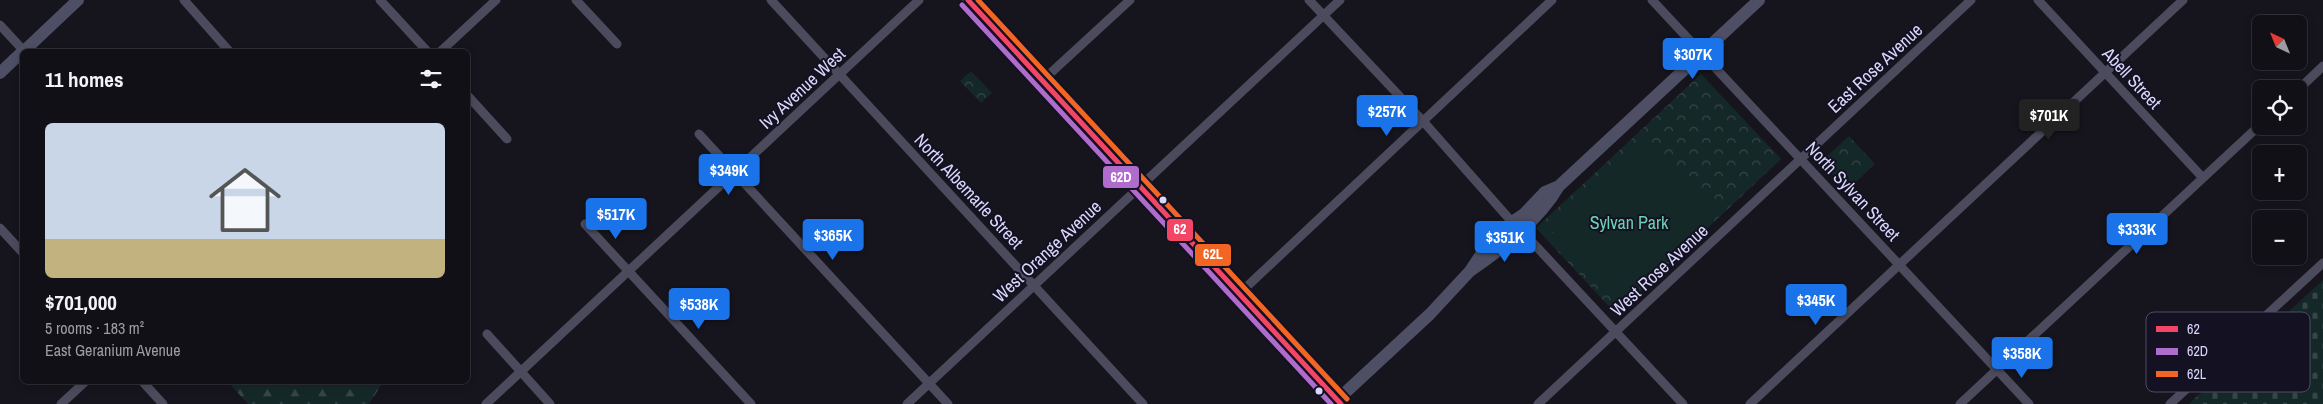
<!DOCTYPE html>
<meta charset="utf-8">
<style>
body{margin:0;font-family:"Archivo Narrow",sans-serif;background:#1e1e23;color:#f1f3f6;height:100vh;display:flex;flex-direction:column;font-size:19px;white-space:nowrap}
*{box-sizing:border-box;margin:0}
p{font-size:16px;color:#9c9da1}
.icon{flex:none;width:28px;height:28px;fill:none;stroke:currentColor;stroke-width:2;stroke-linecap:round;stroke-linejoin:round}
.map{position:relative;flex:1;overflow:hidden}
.drawer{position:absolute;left:20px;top:49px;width:450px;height:335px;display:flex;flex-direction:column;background:#101016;border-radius:8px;box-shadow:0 2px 8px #0003,0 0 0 1px #303035}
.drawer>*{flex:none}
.needle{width:32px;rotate:317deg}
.tools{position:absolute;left:2252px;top:15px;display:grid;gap:10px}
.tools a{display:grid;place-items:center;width:55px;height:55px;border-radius:8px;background:#101016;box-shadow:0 2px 8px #0003,0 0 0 1px #303035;font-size:25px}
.price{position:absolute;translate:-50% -42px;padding:0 11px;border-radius:5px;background:#1a73e8;color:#fff;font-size:16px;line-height:32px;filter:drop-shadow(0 1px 2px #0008)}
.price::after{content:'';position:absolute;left:50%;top:30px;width:15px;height:11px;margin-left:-8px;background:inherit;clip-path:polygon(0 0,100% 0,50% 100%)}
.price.current{background:#222;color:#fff}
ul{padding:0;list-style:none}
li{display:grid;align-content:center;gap:10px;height:265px;padding:0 25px}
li+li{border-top:1px solid #303035}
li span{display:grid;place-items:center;height:155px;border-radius:8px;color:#555}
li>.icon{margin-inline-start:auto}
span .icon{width:90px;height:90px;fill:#fffc;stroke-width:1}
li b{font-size:21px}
h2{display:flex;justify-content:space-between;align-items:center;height:60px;padding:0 25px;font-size:21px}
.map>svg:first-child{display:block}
.forest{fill:url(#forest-firs)}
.cemetery{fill:url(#cemetery-stones)}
.park{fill:url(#park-crowns)}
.garden{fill:#152828}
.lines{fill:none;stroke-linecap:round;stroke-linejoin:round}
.street{stroke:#4c4b5d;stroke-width:9}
.secondary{stroke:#4e4f64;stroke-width:12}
.bus-1-casing{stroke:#131122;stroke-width:9}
.bus-2-casing{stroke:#131122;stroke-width:9}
.bus-3-casing{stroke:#131122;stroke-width:9}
.bus-1{stroke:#f34667;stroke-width:5}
.bus-2{stroke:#b06ccc;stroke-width:5}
.bus-3{stroke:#f26522;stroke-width:5}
.bus-dot{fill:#d9d7fa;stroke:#131122;stroke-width:2}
.labels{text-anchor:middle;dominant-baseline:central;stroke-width:4;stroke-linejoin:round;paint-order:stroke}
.street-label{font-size:18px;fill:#d9d7fa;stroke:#131122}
.park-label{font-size:18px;fill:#6cd1b1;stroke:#131122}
.key{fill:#131122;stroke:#4e4c63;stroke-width:1}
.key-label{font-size:14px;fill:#d9d7fa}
.line-badge{stroke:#131122;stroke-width:2}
.badge-label{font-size:14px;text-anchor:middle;font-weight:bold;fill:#fff}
</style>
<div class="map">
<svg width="2323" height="404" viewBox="0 0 2323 404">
<defs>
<pattern id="forest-firs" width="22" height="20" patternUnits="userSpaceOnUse" patternTransform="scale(1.25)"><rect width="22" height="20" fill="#152828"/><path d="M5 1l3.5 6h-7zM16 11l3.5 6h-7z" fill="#364648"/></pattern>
<pattern id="cemetery-stones" width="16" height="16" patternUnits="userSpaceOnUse" patternTransform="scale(1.25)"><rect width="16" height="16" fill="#152828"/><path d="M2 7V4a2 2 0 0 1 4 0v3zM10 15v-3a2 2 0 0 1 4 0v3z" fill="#364648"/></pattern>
<pattern id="park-crowns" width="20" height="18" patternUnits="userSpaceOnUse" patternTransform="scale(1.25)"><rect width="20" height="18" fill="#152828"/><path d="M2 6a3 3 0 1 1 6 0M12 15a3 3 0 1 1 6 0" fill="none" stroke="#364648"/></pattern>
</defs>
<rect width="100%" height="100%" fill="#16151e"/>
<path class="forest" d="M227,381H384L369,404H248Z"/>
<path class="cemetery" d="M2323,280V404H2189Z"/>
<path class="park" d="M971,71L992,93L981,103L960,81Z
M1701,74L1781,159L1616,314L1536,228Z
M1849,136L1875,164L1847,190L1821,162Z"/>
<path class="garden" d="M1644,136L1713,210L1616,300L1547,226Z"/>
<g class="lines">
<path class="street" d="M184,0L229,51
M380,0L427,51
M576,0L617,44
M771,0L1143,404
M1309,0L1422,120L1512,222
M1652,0L2029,404
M2038,0L2203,178
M0,25L24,51
M441,51L496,0
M1043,80L1130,0
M2299,89L2323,66
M468,96L507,139
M699,134L948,404
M585,224L751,404
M0,228L22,252
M1521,230L1683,404
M1240,293L1552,0
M487,334L550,404
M142,381L163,404
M61,404L86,381
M486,404L919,0
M907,404L1340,0
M1538,404L1971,0
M1750,404L2183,0
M1960,404L2261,124
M2170,404L2323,263"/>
<path class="secondary" d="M968,0L1337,400
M24,51L78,0
M0,73L22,52
M1470,271C1501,250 1540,219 1559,186L1759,0
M1333,404L1430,314L1470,271L1484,250L1512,222L1524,214L1545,192L1559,186"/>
<g class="bus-1-casing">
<path id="bus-1" d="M968,0L1341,404"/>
</g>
<g class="bus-2-casing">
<path id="bus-2" d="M962,5L1331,404"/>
</g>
<g class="bus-3-casing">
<path id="bus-3" d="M978,0L1347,399"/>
</g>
<use href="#bus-1" class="bus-1"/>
<use href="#bus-2" class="bus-2"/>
<use href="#bus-3" class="bus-3"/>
</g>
<g class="bus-dot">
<circle cx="1163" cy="200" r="4.5"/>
<circle cx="1319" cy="391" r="4.5"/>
</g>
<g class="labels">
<g class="street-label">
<text transform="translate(1875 68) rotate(-43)">East Rose Avenue</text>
<text transform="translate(2132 78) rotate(47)">Abell Street</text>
<text transform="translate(802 88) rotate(-43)">Ivy Avenue West</text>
<text transform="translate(969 191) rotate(47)">North Albemarle Street</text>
<text transform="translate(1853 191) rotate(47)">North Sylvan Street</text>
<text transform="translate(1047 251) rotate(-43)">West Orange Avenue</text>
<text transform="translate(1659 270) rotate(-43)">West Rose Avenue</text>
</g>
<g class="park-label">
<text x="1629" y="222">Sylvan Park</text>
</g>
</g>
<rect x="2146" y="312" width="164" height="80" rx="8" class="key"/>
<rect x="2156" y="326" width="22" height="6" fill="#f34667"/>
<rect x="2156" y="348" width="22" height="7" fill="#b06ccc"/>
<rect x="2156" y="371" width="22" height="6" fill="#f26522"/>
<g class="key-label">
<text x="2187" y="334">62</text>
<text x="2187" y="356">62D</text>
<text x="2187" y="379">62L</text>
</g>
<g class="line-badge">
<rect x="1102" y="165" width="38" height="24" rx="5" fill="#b06ccc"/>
<rect x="1166" y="218" width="28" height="24" rx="5" fill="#f34667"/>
<rect x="1194" y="243" width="38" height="24" rx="5" fill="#f26522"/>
</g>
<g class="badge-label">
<text x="1121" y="182">62D</text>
<text x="1180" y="234">62</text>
<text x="1213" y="259">62L</text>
</g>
</svg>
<div class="tools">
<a><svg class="needle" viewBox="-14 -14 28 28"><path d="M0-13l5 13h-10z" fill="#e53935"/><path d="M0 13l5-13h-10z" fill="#9c9da1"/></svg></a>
<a><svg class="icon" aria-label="locate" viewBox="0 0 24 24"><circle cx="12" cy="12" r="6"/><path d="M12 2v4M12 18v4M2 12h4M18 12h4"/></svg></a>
<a>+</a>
<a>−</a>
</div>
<b class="price" style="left:1693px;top:80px">$307K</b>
<b class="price" style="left:1387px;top:137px">$257K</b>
<b class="price current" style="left:2049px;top:141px">$701K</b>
<b class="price" style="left:729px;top:196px">$349K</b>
<b class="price" style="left:616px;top:240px">$517K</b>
<b class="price" style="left:2137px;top:255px">$333K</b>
<b class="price" style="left:833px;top:261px">$365K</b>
<b class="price" style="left:1505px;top:263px">$351K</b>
<b class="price" style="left:1816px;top:326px">$345K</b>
<b class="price" style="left:699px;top:330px">$538K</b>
<b class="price" style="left:2022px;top:379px">$358K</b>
<section class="drawer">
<h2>11 homes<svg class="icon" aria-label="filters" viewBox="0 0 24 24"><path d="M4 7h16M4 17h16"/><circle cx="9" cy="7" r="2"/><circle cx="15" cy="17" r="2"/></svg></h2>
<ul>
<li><span style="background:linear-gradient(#c9d6e8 75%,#c2b280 0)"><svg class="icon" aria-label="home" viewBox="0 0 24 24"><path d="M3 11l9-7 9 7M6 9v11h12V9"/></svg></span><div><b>$701,000</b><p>5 rooms · 183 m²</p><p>East Geranium Avenue</p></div></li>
</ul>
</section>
</div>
